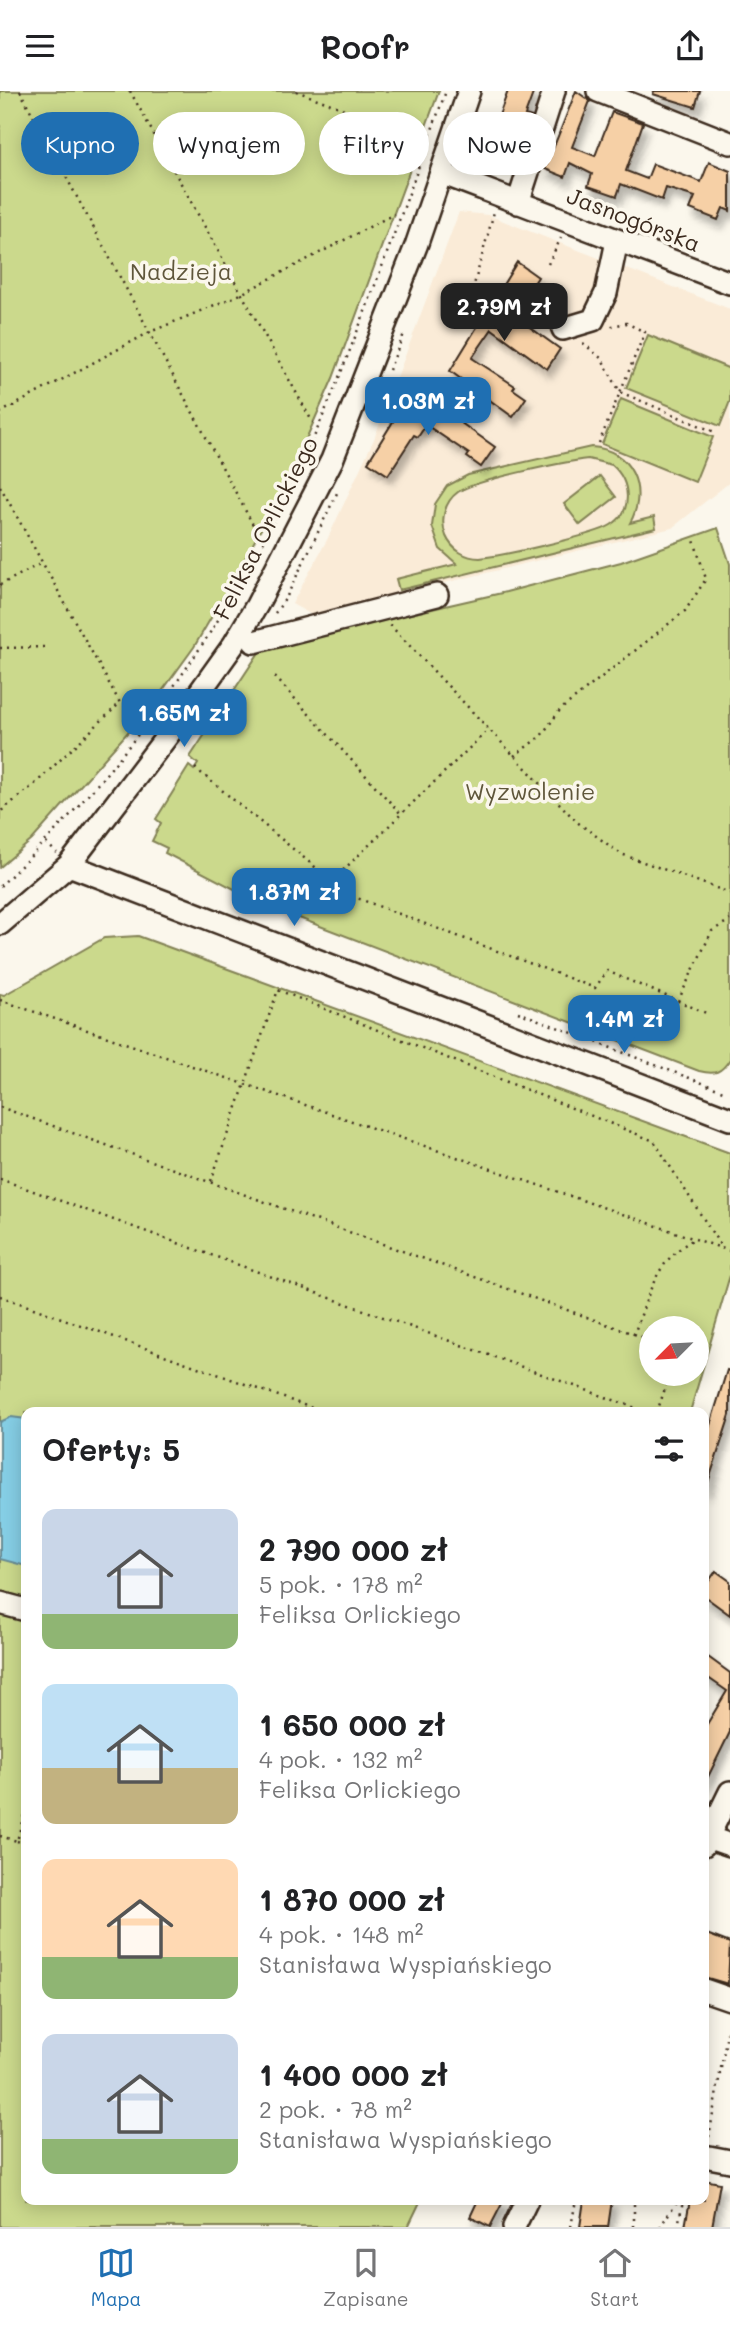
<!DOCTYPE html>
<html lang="pl">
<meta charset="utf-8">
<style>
body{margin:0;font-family:Mali,sans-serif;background:#f2f2f2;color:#202124;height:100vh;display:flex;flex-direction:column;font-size:26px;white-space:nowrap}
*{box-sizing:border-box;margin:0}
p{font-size:23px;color:#757577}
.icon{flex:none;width:38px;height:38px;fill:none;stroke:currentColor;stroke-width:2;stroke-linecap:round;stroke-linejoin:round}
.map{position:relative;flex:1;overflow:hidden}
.sheet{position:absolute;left:21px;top:1316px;width:688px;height:798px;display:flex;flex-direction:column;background:#fff;border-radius:14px;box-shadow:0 4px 18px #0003}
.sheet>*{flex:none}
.top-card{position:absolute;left:21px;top:21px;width:690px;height:63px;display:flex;gap:14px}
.needle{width:46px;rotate:246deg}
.fabs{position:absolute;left:639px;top:1225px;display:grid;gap:14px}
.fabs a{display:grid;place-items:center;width:70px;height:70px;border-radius:50%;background:#fff;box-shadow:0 4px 18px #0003;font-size:35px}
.price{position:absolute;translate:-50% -60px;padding:0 16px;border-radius:14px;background:#1f6fb2;color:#fff;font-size:23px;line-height:46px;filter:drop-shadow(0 2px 4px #0008)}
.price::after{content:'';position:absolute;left:50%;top:42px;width:21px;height:16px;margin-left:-10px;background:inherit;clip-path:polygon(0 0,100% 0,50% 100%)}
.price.active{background:#222;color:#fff}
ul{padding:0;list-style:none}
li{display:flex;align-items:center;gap:21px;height:175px;padding:0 21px}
li span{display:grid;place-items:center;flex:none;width:196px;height:140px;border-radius:14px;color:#555}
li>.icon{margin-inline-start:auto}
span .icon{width:84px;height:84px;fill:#fffc;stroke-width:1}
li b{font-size:30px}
h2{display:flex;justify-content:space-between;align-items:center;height:84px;padding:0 21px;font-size:30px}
.pill{padding:0 24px;border-radius:32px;background:#fff;box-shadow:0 4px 18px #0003;font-size:24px;line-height:63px}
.pill.active{background:#1f6fb2;color:#fff}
header{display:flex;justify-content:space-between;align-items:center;height:91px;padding:0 21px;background:#fff;font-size:32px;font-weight:600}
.dock{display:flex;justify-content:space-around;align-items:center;height:98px;border-top:2px solid #e0e0e0;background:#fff;font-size:19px;color:#757577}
.dock a{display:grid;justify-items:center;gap:4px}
.dock .active{color:#1f6fb2}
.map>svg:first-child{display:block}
.built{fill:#faebd7}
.green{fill:#cbd98c;stroke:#838255;stroke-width:2;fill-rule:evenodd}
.water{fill:#85cee5;stroke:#678c95;stroke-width:2}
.building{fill:#f6d0a6;stroke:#3b2a1e;stroke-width:2;filter:url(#shadow)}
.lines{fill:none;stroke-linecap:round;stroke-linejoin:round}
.minor-casing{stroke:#3b2a1e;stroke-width:26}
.path{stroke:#3b2a1e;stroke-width:2.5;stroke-dasharray:2 5;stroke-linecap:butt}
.minor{stroke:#fbf7ec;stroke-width:21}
.labels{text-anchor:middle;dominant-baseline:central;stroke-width:7;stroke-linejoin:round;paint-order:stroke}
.street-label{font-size:23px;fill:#3b2a1e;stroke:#fbf7ec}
.park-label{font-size:23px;fill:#5f563a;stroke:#fbf7ec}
</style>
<header><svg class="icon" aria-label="menu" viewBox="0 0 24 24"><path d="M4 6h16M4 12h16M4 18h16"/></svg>Roofr<svg class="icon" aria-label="share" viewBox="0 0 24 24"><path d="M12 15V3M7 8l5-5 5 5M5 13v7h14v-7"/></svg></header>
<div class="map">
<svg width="730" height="2136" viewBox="0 0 730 2136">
<defs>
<filter id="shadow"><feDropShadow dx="4.5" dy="8" stdDeviation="3.5" flood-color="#0004"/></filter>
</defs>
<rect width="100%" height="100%" fill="#fbf7ec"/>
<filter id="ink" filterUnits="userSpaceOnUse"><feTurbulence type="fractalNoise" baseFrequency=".0143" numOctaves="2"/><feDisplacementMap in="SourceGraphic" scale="14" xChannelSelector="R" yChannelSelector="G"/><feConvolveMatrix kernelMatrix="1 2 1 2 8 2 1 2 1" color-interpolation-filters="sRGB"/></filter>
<g filter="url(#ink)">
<path class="built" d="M459,121L488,124L730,218V391L672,437L312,524L292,513L328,447L374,348Z"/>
<path class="green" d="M0,0H439L333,287L288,389L232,491L194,556L152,614L32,749L0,776Z
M648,244L730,278V310L720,335L626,297Z
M621,308L713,346L695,391L602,353Z
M591,356C631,358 649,398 630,432L654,426L656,437L399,499L396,488L457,473L440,458L432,435L435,413L447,395L468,384ZM588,368L612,374C630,390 634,420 611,434C596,444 501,465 480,467C466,467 452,459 446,445C440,430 444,411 458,401C475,389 564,371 588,368Z
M600,385L616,406L580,434L564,413Z
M718,437L730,473V968C721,982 715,984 699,980L265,814L165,762L167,757L152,750L161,732L156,728L189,675L194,679L198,673L190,666L262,557L506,501L621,471Z
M138,845L730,1062V1184L690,1321H26V2109H421L408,2136H0V903L4,904L104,847ZM651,1237H696V1283H651Z"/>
<path class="water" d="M11,1326L26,1328V1475L0,1468V1331Z"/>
<path class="building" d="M508,0H534L525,24L532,26L524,52L493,41Z
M576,0L590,10L572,56L595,65L612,21L643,32L626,80L647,88L653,73L701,91L709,71L730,80V120L723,117L718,129L690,118L695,106L666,97L662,109L621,93L617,105L588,95L592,83L570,72L565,86L545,78Z
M654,0H700L695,16L653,3Z
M517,171L538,186L513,224L560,258L547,278L492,238L472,267L515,295L513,298L526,307L513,326L450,280Z
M430,310L495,356L481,376L467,366L469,363L426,334L418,346L414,344L388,384L368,371L402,316L418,327Z
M727,1279L730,1280V1324L706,1398H704V1354Z
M716,1480L730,1490V1524L704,1505V1497Z
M704,1563L730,1582V1641L704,1694V1638L727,1600L704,1584Z
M704,1842L730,1852L728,1893L704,1886Z
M704,2089L720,2092L712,2136H685L690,2109H704Z
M478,2109H504L490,2136L470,2126Z
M584,2109H612L608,2136H580Z"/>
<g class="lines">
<g class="minor-casing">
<path id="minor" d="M598,0L730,52
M441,82L730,192
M518,112L554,0
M563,238L593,229L606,202L617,150
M254,551L437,504
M69,774L730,1028
M0,833L69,774L184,623L234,553L257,514L332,369L416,155L469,0
M0,1512L26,1519
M707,1746L730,1754
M704,1754L730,1701
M704,1899L730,1908
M704,2065L730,2070
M514,2136L527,2109"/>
</g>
<path class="path" d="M20,0L258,443
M130,0L313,332
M296,0L422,47
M548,173L561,147
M469,212L494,121
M583,252L602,268L620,301L717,342
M389,279L404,243
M0,322L150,241L241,203L394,123
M599,352L645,241L626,232L608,236
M0,395L120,612L36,692L0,721
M0,494L40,473
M275,522L286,507L339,398
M390,534L577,731L621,763L730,802
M0,557L45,556
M275,586L401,723
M514,665L541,645L560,619L685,520L706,488L693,446
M195,677L349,804L595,897L607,880L706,922
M46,752L57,762
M333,789L489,638
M0,795C127,676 231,529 303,371C357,250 401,124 446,0
M0,909L730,1160
M678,910L712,840L730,829
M518,921L723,1000
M0,1016L634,1243C650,1202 654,1171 694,1148
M0,1088L647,1321
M211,1090L278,899L654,1050L722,1157
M0,1205L323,1321
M634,1243L651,1249
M657,1321L670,1283
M0,1745L17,1750L26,1716
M17,1750L26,1753
M709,2046L730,1925
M571,2136L576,2109
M634,2136V2109
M660,2136L678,2109
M678,2136L683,2109"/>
<use href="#minor" class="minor"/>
</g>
</g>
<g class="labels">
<g class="street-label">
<text transform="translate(634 128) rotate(21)">Jasnogórska</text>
<text transform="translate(265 437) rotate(-63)">Feliksa Orlickiego</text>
</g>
<g class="park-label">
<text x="181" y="180">Nadzieja</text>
<text x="530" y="700">Wyzwolenie</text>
</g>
</g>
</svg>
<div class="fabs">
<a><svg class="needle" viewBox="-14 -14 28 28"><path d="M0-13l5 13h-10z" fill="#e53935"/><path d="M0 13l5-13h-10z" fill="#757577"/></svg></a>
</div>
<b class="price active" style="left:504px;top:252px">2.79M zł</b>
<b class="price" style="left:428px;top:346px">1.03M zł</b>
<b class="price" style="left:184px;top:658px">1.65M zł</b>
<b class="price" style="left:294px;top:837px">1.87M zł</b>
<b class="price" style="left:624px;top:964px">1.4M zł</b>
<div class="top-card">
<a class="pill active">Kupno</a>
<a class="pill">Wynajem</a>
<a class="pill">Filtry</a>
<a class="pill">Nowe</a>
</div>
<section class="sheet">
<h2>Oferty: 5<svg class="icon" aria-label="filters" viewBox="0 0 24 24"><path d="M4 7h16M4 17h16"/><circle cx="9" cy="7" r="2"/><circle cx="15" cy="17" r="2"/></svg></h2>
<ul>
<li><span style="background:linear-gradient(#c9d6e8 75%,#8fb573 0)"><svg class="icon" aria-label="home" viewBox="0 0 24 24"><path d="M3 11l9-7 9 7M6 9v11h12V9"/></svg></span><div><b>2 790 000 zł</b><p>5 pok. · 178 m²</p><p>Feliksa Orlickiego</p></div></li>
<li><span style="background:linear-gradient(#bfe0f5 60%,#c2b280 0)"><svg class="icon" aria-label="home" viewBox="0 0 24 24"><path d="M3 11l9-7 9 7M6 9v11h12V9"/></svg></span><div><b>1 650 000 zł</b><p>4 pok. · 132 m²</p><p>Feliksa Orlickiego</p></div></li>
<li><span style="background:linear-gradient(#ffd9b3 70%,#8fb573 0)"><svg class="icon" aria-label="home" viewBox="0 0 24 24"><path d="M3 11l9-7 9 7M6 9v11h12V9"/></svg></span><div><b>1 870 000 zł</b><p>4 pok. · 148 m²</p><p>Stanisława Wyspiańskiego</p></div></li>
<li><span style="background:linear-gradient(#c9d6e8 75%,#8fb573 0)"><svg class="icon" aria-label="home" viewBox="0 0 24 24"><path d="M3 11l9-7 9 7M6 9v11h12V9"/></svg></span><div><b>1 400 000 zł</b><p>2 pok. · 78 m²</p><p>Stanisława Wyspiańskiego</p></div></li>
</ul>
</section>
</div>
<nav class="dock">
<a class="active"><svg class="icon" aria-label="map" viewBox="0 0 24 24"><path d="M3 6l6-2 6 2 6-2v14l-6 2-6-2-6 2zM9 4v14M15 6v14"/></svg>Mapa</a>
<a><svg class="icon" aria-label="saved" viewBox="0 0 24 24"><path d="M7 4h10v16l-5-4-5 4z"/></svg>Zapisane</a>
<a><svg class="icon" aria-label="home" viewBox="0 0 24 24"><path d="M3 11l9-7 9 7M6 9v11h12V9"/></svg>Start</a>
</nav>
